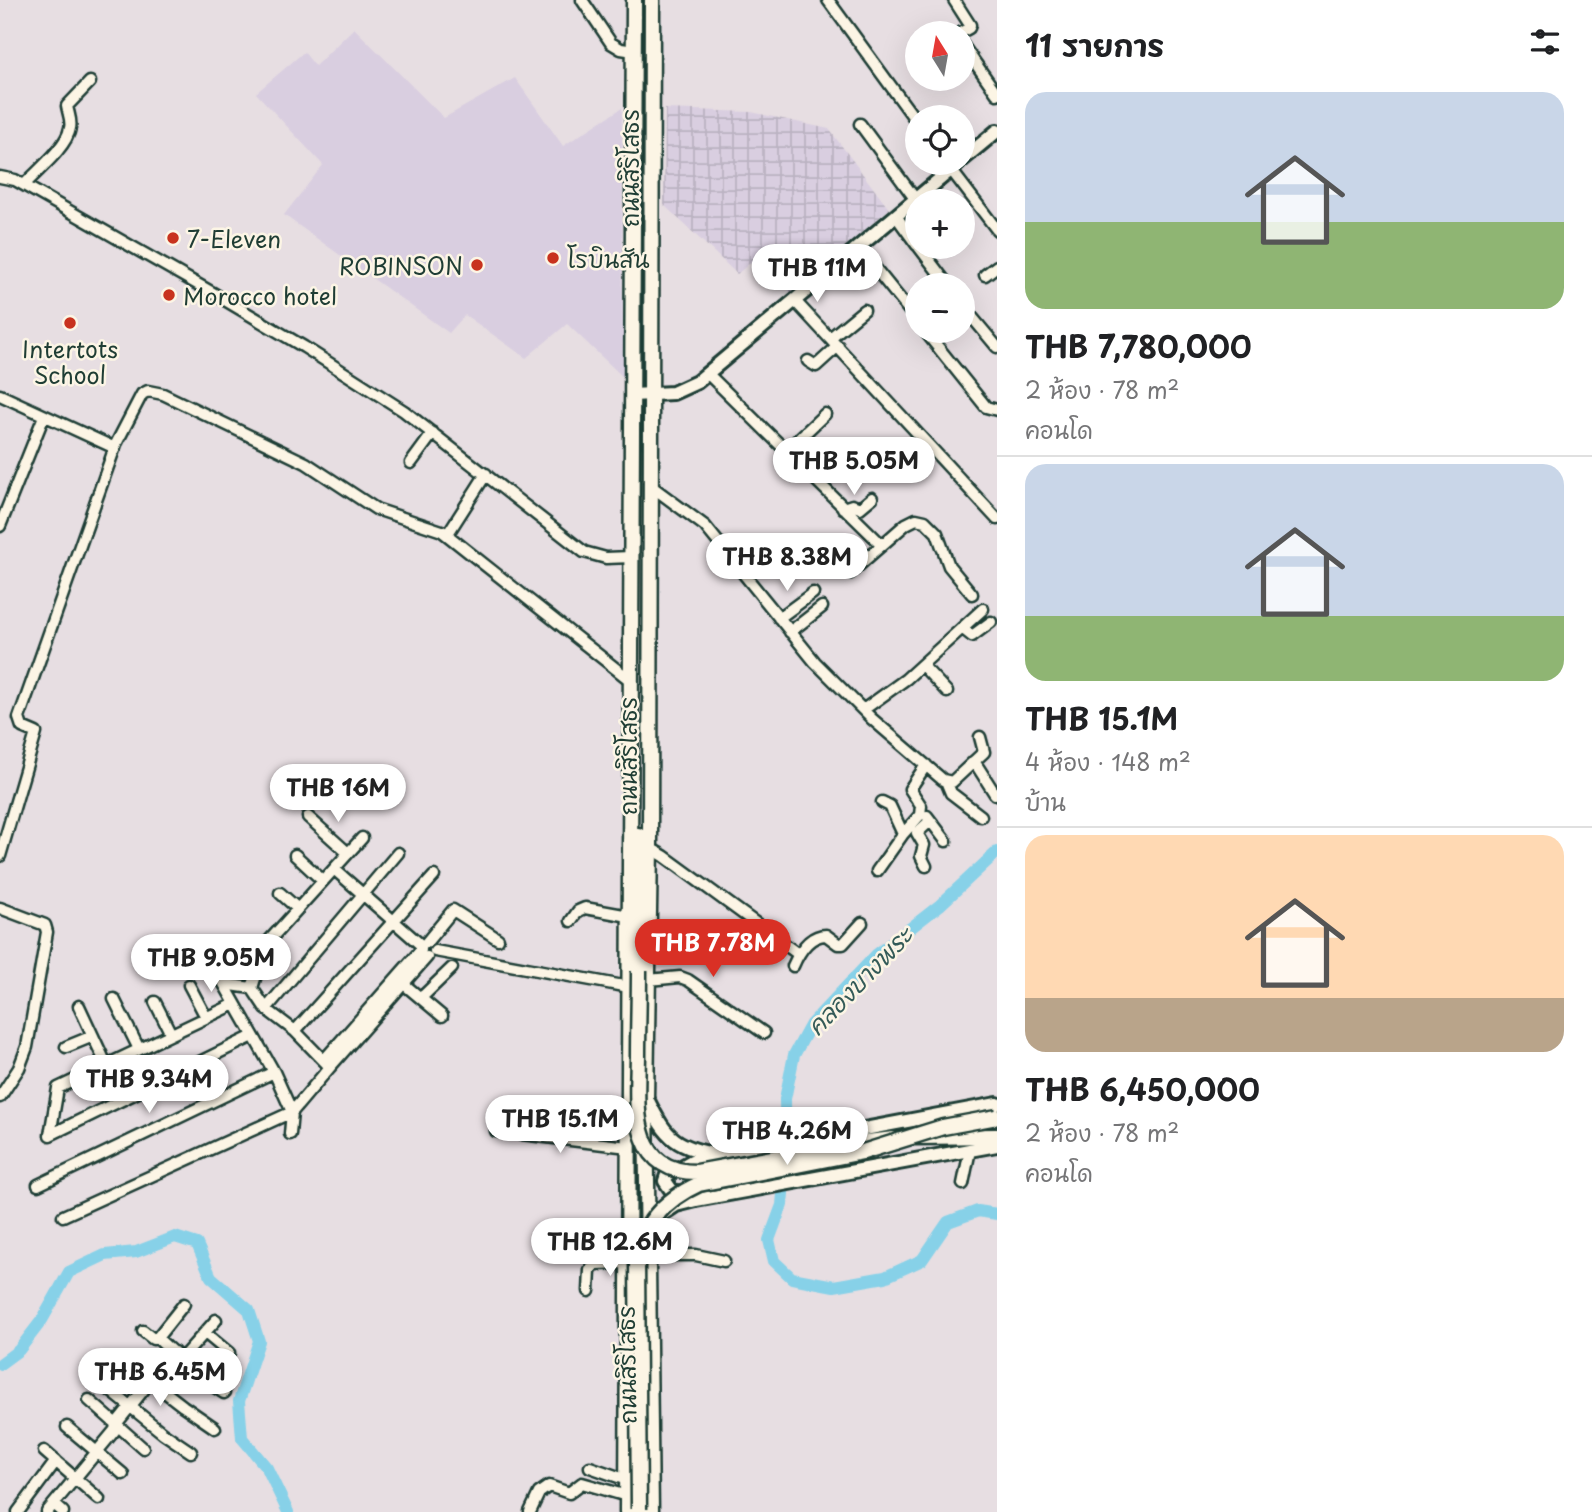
<!DOCTYPE html>
<html lang="th">
<meta charset="utf-8">
<style>
body{margin:0;font-family:"Playpen Sans","Playpen Sans Thai",sans-serif;background:#f2f2f2;color:#202124;height:100vh;display:flex;flex-direction:column;font-size:26px;white-space:nowrap}
*{box-sizing:border-box;margin:0}
p{font-size:23px;color:#757577}
.icon{flex:none;width:38px;height:38px;fill:none;stroke:currentColor;stroke-width:2;stroke-linecap:round;stroke-linejoin:round}
.map{position:relative;flex:1;overflow:hidden}
.drawer{display:flex;flex-direction:column;background:#fff;width:595px}
.drawer>*{flex:none}
.needle{width:46px;rotate:349deg}
.fabs{position:absolute;left:905px;top:21px;display:grid;gap:14px}
.fabs a{display:grid;place-items:center;width:70px;height:70px;border-radius:50%;background:#fff;box-shadow:0 7px 28px #0002;font-size:35px}
.price{position:absolute;translate:-50% -60px;padding:0 16px;border-radius:24px;background:#fff;color:#222;font-size:23px;line-height:46px;filter:drop-shadow(0 2px 4px #0008)}
.price::after{content:'';position:absolute;left:50%;top:42px;width:21px;height:16px;margin-left:-10px;background:inherit;clip-path:polygon(0 0,100% 0,50% 100%)}
.price.selected{background:#d93025;color:#fff}
ul{padding:0;list-style:none}
li{display:grid;align-content:center;gap:14px;height:371px;padding:0 28px}
li+li{border-top:2px solid #e0e0e0}
li span{display:grid;place-items:center;height:217px;border-radius:21px;color:#555}
li>.icon{margin-inline-start:auto}
span .icon{width:126px;height:126px;fill:#fffc;stroke-width:1}
li b{font-size:30px}
h2{display:flex;justify-content:space-between;align-items:center;height:84px;padding:0 28px;font-size:30px}
main{display:flex;flex:1;min-height:0}
.map>svg:first-child{display:block}
.built{fill:#d9cee0}
.industrial{fill:url(#industrial-grid)}
.lines{fill:none;stroke-linecap:round;stroke-linejoin:round}
.river{stroke:#87d1e8;stroke-width:12}
.minor-casing{stroke:#1f3d34;stroke-width:15}
.major-casing{stroke:#1f3d34;stroke-width:18}
.highway-casing{stroke:#1f3d34;stroke-width:19}
.minor{stroke:#fcf5e5;stroke-width:10}
.major{stroke:#fcf5e5;stroke-width:12}
.highway{stroke:#fcf5e5;stroke-width:14}
.highway-bridge-casing{stroke:#1f3d34;stroke-width:19;stroke-linecap:butt}
.highway-bridge{stroke:#fcf5e5;stroke-width:14}
.poi-dot{fill:#c8321e;stroke:#fcf5e5;stroke-width:2.5}
.labels{text-anchor:middle;dominant-baseline:central;stroke-width:5;stroke-linejoin:round;paint-order:stroke}
.street-label{font-size:23px;fill:#1f3d34;stroke:#fcf5e5}
.poi-label{font-size:23px;fill:#1f3d34;stroke:#fcf5e5;text-anchor:start}
.water-label{font-size:24px;font-style:italic;fill:#345b58;stroke:#fcf5e5}
</style>
<main>
<div class="map">
<svg width="997" height="1512" viewBox="0 0 997 1512">
<defs>
<pattern id="industrial-grid" width="8" height="8" patternUnits="userSpaceOnUse" patternTransform="scale(1.75)"><rect width="8" height="8" fill="#d9cee0"/><path d="M0 4h8M4 0v8" fill="none" stroke="#bab2c1"/></pattern>
</defs>
<rect width="100%" height="100%" fill="#e7dee2"/>
<filter id="ink" filterUnits="userSpaceOnUse"><feTurbulence type="fractalNoise" baseFrequency=".0143" numOctaves="2"/><feDisplacementMap in="SourceGraphic" scale="14" xChannelSelector="R" yChannelSelector="G"/><feConvolveMatrix kernelMatrix="1 2 1 2 8 2 1 2 1" color-interpolation-filters="sRGB"/></filter>
<g filter="url(#ink)">
<path class="built" d="M354,28L444,118L515,78L563,146L622,108L623,377L567,324L526,358L465,315L449,333L284,215L323,165L256,93L304,52L315,66Z"/>
<path class="industrial" d="M665,109L751,112L829,129L889,209L791,293L761,254L737,274L664,205Z"/>
<g class="lines">
<path class="river" d="M997,852L940,905L876,955L811,1024L794,1055L785,1099L786,1159L782,1205L769,1240L774,1261L792,1278L834,1286L885,1277L922,1260L948,1222L978,1211L997,1214
M0,1364L19,1350L42,1320L69,1272L105,1255L136,1252L175,1237L197,1244L211,1277L249,1310L259,1341L239,1401L242,1438L267,1468L288,1512"/>
<g class="minor-casing">
<path id="minor" d="M582,0L611,43L621,49L634,51
M828,0L917,122
M954,0L970,25L969,28L960,33
M962,44L997,94
M860,124L916,200
M946,163L997,230
M0,177L15,180L213,293L304,347L404,411L584,552L606,558L631,557
M24,185C37,171 67,147 70,128C72,121 68,113 67,106L90,82
M896,216L917,245
M858,247L917,320
M919,247L948,285
M985,275L997,266
M795,301L997,519
M962,305L997,347
M925,331L986,407L997,410
M830,338L864,310
M808,361L816,366L838,346
M708,374L882,545L906,524L916,519L925,521L937,533L949,566L972,594
M0,395L115,448
M786,451L825,414
M411,463L433,433
M813,478L845,447
M651,486L705,526L815,662L872,719L943,780L952,782L984,752L980,737
M843,508L852,505L860,508L872,498
M0,526L44,416
M447,535L486,474
M850,573L882,545
M745,574L786,545
M779,618L813,593
M962,628L972,636L991,622
M790,632L822,607
M922,665L947,692
M863,710L906,679L983,609
M974,761L995,794
M946,781L951,793L981,816
M882,802L890,806L903,834
M927,816L946,841
M308,817L348,853
M650,848L664,856L798,954
M295,855L323,881
M0,856L36,733L22,727L19,718L116,444L142,394L148,391L163,394L306,463L376,509L442,531L630,680
M926,866L921,856L924,845L917,833L930,821
M334,869L422,946
M877,871L903,834L920,815L921,806L910,789L926,765
M280,893L298,909
M0,908L45,925L47,932L27,1047L19,1068L0,1097
M571,921L578,911L585,908L629,916
M426,943L453,910L498,939
M435,951L629,987
M793,966C799,952 809,935 826,935L838,944H843L862,923
M399,980L442,1016
M648,980L680,977L688,980L764,1033
M189,985L206,1017
M252,988L266,944L362,838
M421,998L452,968
M114,999L139,1049
M155,1002L171,1034
M235,1004L58,1088L50,1135L253,1036
M79,1006L106,1064
M266,1009L398,853
M295,1031L434,876
M66,1047L93,1036
M324,1060L421,950
M594,1121L604,1115L628,1118
M496,1131L628,1147
M290,1134L292,1112L274,1072L224,984L252,988L266,1009L295,1031L330,1067L427,957
M963,1184L970,1150
M38,1185L274,1072
M63,1216L292,1112L330,1067
M647,1242L660,1243L668,1255H696L724,1261
M589,1291L590,1270L595,1264L628,1263
M143,1331L153,1339L157,1338L201,1378L224,1393
M205,1333L229,1353
M157,1338L184,1304
M182,1358L216,1320
M126,1362L183,1406L215,1428
M101,1383L163,1433L191,1452
M89,1400L143,1448
M67,1427L123,1474
M44,1451L99,1499
M590,1467L627,1480
M54,1504L63,1512
M18,1512L56,1461
M47,1512L115,1430L116,1424L174,1352
M530,1512L539,1493L549,1486L569,1493L582,1483L627,1496"/>
</g>
<g class="major-casing">
<path id="major" d="M962,160L997,131
M632,395L673,393L697,382L959,163
M647,1099C668,1142 676,1146 721,1156L997,1104
M689,1194L672,1191L665,1181L667,1175L692,1161L713,1158
M664,1213L676,1205L696,1200L997,1145"/>
</g>
<g class="highway-casing">
<path id="highway" d="M638,835L639,966
M915,1137L997,1136
M842,1145L894,1139
M627,1512L634,0
M651,1512L646,1099L650,848L652,0"/>
</g>
<use href="#minor" class="minor"/>
<use href="#major" class="major"/>
<use href="#highway" class="highway"/>
<g class="highway-bridge-casing">
<path id="highway-bridge" d="M639,971C639,999 638,1028 638,1057C637,1105 629,1172 697,1172L842,1145
M639,1509L637,1260C642,1223 666,1199 699,1184L863,1152L943,1127L997,1117"/>
</g>
<use href="#highway-bridge" class="highway-bridge"/>
</g>
</g>
<g class="poi-dot">
<circle cx="173" cy="238" r="7"/>
<circle cx="553" cy="258" r="7"/>
<circle cx="477" cy="265" r="7"/>
<circle cx="169" cy="295" r="7"/>
<circle cx="70" cy="323" r="7"/>
</g>
<g class="labels">
<g class="street-label">
<text transform="translate(629 168) rotate(-90)">ถนนสิริโสธร</text>
<text transform="translate(627 756) rotate(-90)">ถนนสิริโสธร</text>
<text transform="translate(626 1365) rotate(-91)">ถนนสิริโสธร</text>
</g>
<g class="poi-label">
<text x="187" y="238">7-Eleven</text>
<text x="567" y="258">โรบินสัน</text>
<text x="463" y="265" text-anchor="end">ROBINSON</text>
<text x="183" y="295">Morocco hotel</text>
<text x="70" y="348" text-anchor="middle">Intertots<tspan x="70" dy="26">School</tspan></text>
</g>
<g class="water-label">
<text transform="translate(859 980) rotate(-46)">คลองบางพระ</text>
</g>
</g>
</svg>
<div class="fabs">
<a><svg class="needle" viewBox="-14 -14 28 28"><path d="M0-13l5 13h-10z" fill="#e53935"/><path d="M0 13l5-13h-10z" fill="#757577"/></svg></a>
<a><svg class="icon" aria-label="locate" viewBox="0 0 24 24"><circle cx="12" cy="12" r="6"/><path d="M12 2v4M12 18v4M2 12h4M18 12h4"/></svg></a>
<a>+</a>
<a>−</a>
</div>
<b class="price" style="left:817px;top:304px">THB 11M</b>
<b class="price" style="left:854px;top:497px">THB 5.05M</b>
<b class="price" style="left:787px;top:593px">THB 8.38M</b>
<b class="price" style="left:338px;top:824px">THB 16M</b>
<b class="price selected" style="left:713px;top:979px">THB 7.78M</b>
<b class="price" style="left:211px;top:994px">THB 9.05M</b>
<b class="price" style="left:149px;top:1115px">THB 9.34M</b>
<b class="price" style="left:560px;top:1155px">THB 15.1M</b>
<b class="price" style="left:787px;top:1167px">THB 4.26M</b>
<b class="price" style="left:610px;top:1278px">THB 12.6M</b>
<b class="price" style="left:160px;top:1408px">THB 6.45M</b>
</div>
<section class="drawer">
<h2>11 รายการ<svg class="icon" aria-label="filters" viewBox="0 0 24 24"><path d="M4 7h16M4 17h16"/><circle cx="9" cy="7" r="2"/><circle cx="15" cy="17" r="2"/></svg></h2>
<ul>
<li><span style="background:linear-gradient(#c9d6e8 60%,#8fb573 0)"><svg class="icon" aria-label="home" viewBox="0 0 24 24"><path d="M3 11l9-7 9 7M6 9v11h12V9"/></svg></span><div><b>THB 7,780,000</b><p>2 ห้อง · 78 m²</p><p>คอนโด</p></div></li>
<li><span style="background:linear-gradient(#c9d6e8 70%,#8fb573 0)"><svg class="icon" aria-label="home" viewBox="0 0 24 24"><path d="M3 11l9-7 9 7M6 9v11h12V9"/></svg></span><div><b>THB 15.1M</b><p>4 ห้อง · 148 m²</p><p>บ้าน</p></div></li>
<li><span style="background:linear-gradient(#ffd9b3 75%,#b9a48a 0)"><svg class="icon" aria-label="home" viewBox="0 0 24 24"><path d="M3 11l9-7 9 7M6 9v11h12V9"/></svg></span><div><b>THB 6,450,000</b><p>2 ห้อง · 78 m²</p><p>คอนโด</p></div></li>
</ul>
</section>
</main>
